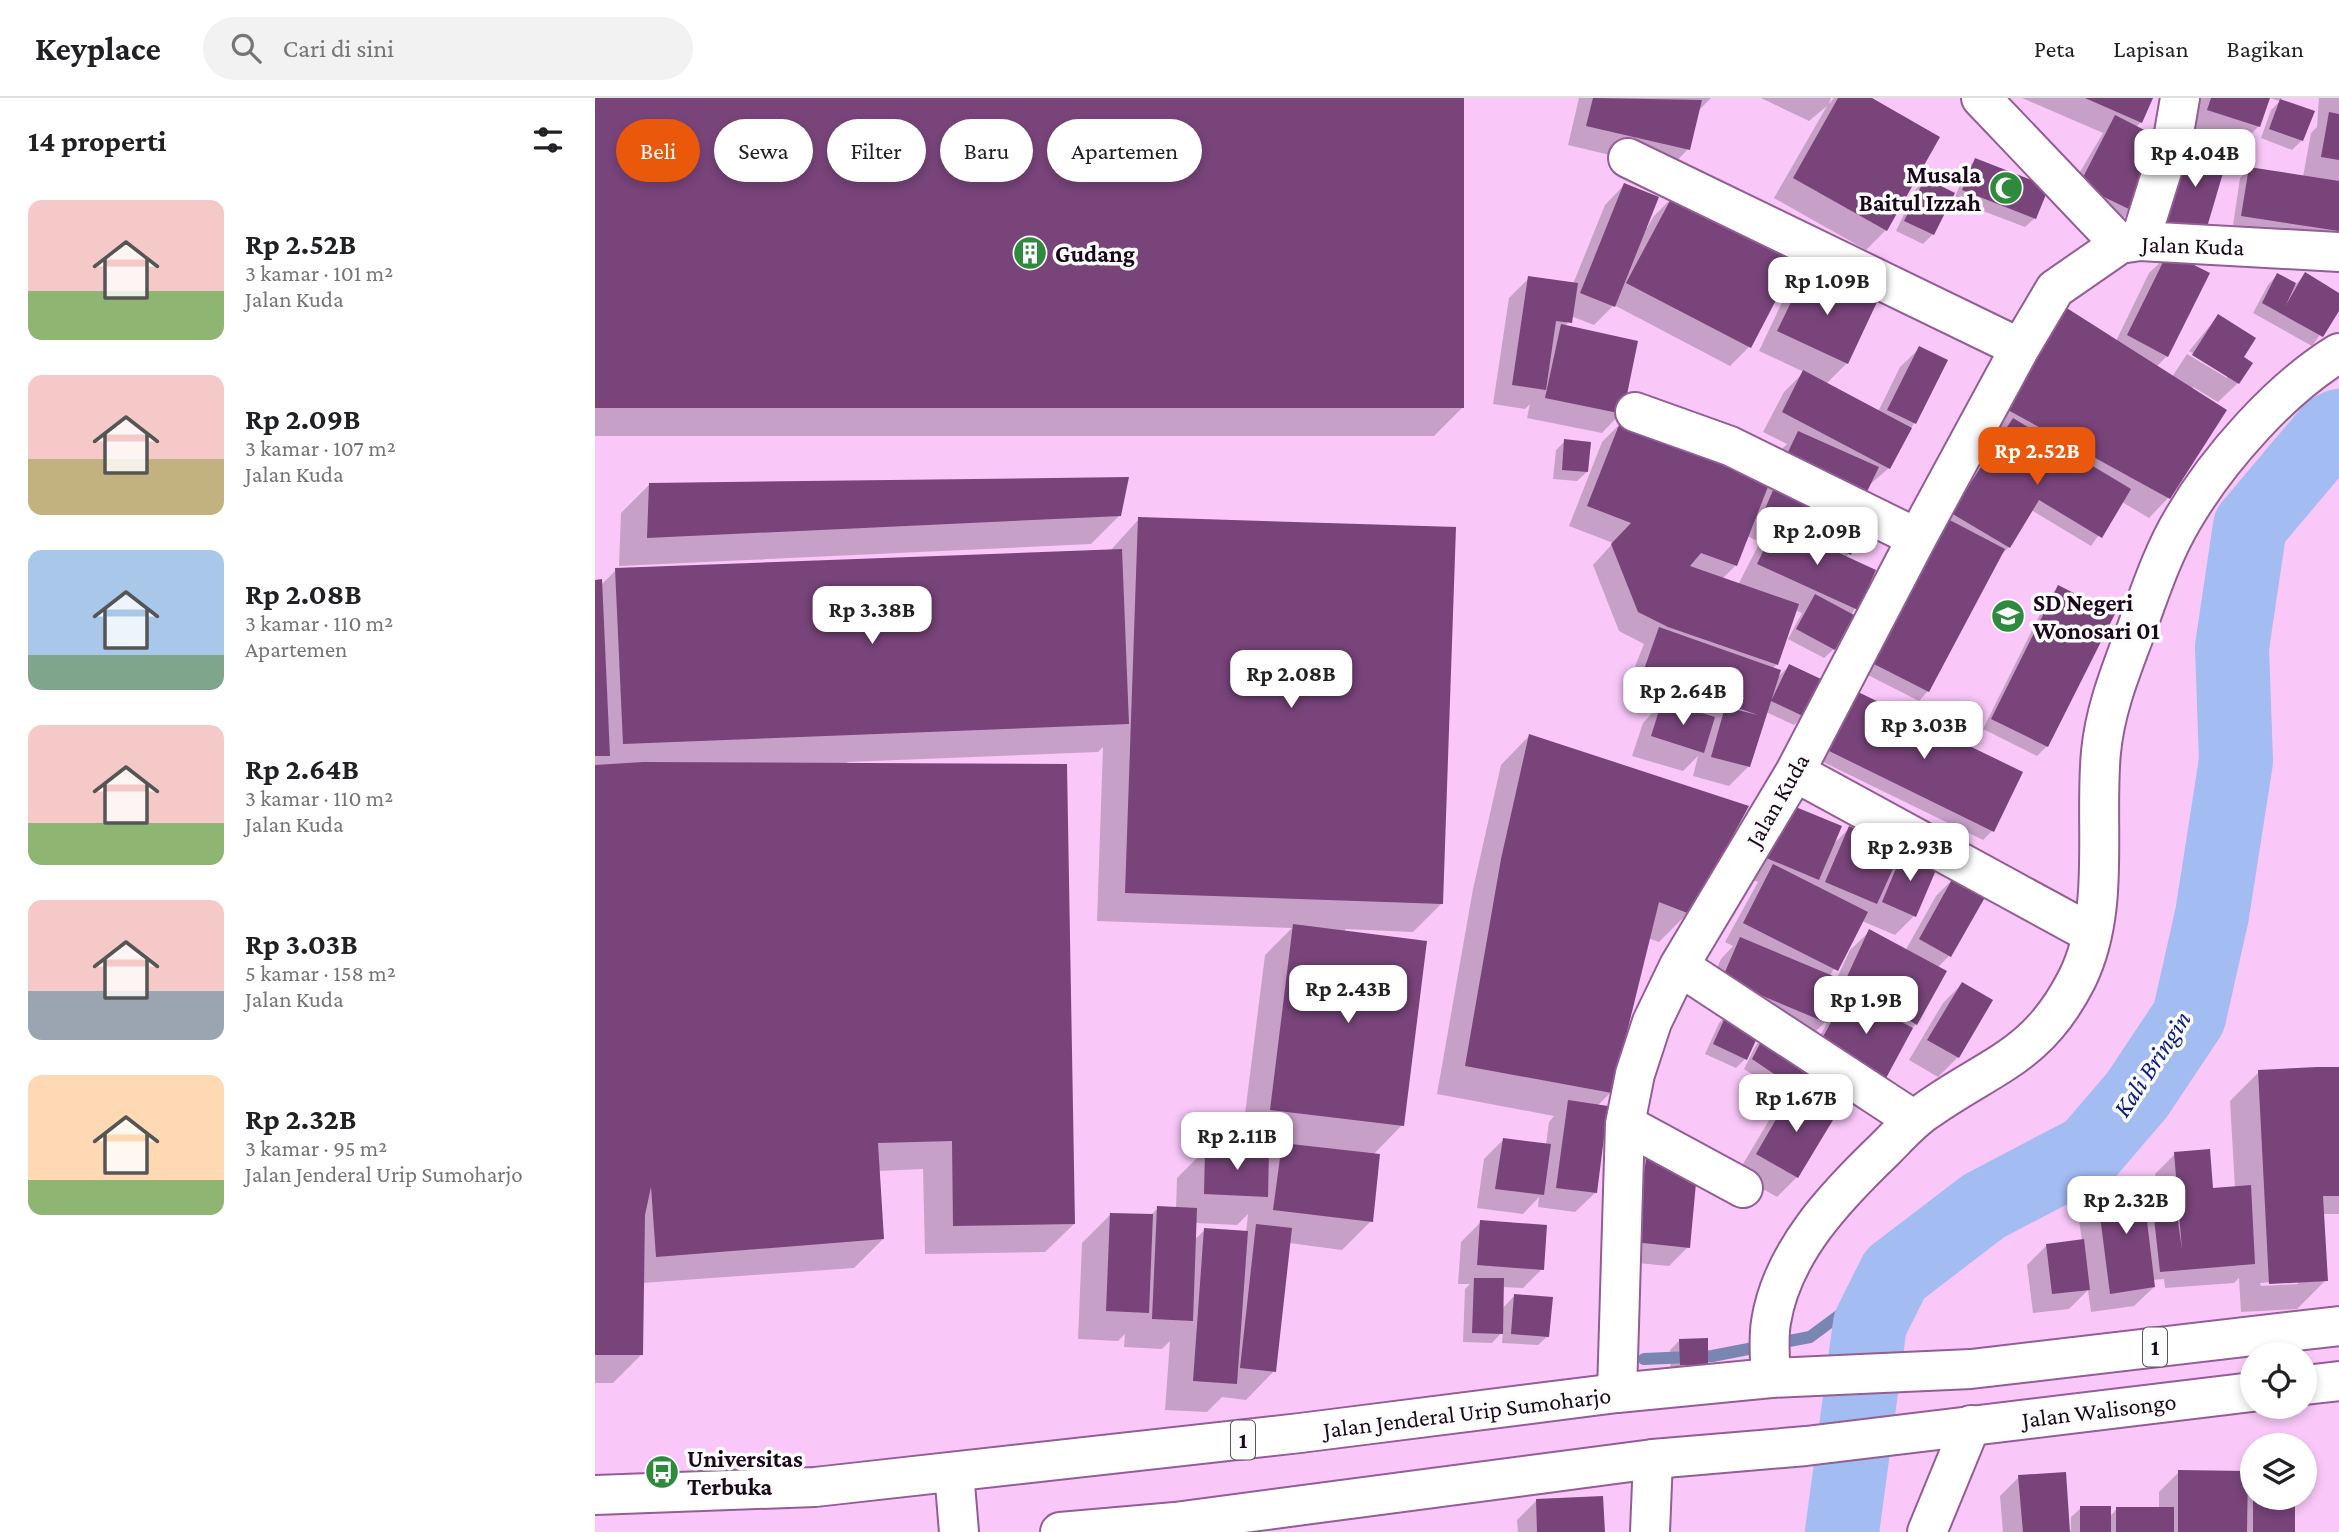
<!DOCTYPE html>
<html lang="id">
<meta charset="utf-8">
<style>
body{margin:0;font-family:"Crimson Pro",serif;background:#f2f2f2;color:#202124;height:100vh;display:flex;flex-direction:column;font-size:26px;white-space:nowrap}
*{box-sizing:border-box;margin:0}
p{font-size:23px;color:#757577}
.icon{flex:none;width:38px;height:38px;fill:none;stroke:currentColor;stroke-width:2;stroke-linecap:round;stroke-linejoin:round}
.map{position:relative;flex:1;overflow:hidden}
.details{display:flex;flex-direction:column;background:#fff;width:595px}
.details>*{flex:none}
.guide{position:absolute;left:21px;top:21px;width:665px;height:63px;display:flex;gap:14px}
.controls{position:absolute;left:1645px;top:1244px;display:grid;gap:14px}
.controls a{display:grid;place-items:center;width:77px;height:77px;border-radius:50%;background:#fff;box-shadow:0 4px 10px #0003;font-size:35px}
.price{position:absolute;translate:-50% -60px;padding:0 16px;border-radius:14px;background:#fff;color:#222;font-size:23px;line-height:46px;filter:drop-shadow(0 2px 4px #0008)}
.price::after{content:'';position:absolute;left:50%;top:42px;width:21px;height:16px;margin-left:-10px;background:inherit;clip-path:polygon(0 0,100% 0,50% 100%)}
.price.on{background:#ea580c;color:#fff}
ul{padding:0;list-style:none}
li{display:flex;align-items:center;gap:21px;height:175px;padding:0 28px}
li span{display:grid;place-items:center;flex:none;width:196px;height:140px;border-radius:14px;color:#555}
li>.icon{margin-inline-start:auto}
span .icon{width:84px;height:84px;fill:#fffc;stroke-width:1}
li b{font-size:30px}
h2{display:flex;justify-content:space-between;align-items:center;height:84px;padding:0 28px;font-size:30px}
.pill{padding:0 24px;border-radius:32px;background:#fff;box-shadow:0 4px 10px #0003;font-size:24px;line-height:63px}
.pill.on{background:#ea580c;color:#fff}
header{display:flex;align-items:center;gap:42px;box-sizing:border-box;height:98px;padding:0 35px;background:#fff;border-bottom:2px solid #e0e0e0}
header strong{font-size:33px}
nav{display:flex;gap:38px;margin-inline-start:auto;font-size:24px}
.search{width:490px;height:63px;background:#f2f2f2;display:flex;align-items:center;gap:18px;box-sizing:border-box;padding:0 24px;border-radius:38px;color:#757577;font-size:26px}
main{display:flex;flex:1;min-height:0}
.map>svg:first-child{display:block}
.shadow{fill:#0003;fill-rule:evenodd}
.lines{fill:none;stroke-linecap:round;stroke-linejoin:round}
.stream{stroke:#7a86b2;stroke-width:12}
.river{stroke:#a3bcf2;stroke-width:74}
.building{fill:#78447a}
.minor-casing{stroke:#935d95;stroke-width:42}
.trunk-casing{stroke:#935d95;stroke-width:42}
.minor{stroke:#fff;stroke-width:38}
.trunk{stroke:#fff;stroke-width:38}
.labels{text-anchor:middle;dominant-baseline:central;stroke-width:7;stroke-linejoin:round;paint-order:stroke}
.shield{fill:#fcfcfc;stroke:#5e505f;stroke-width:2}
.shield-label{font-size:23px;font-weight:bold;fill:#1b071c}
.poi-label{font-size:24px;font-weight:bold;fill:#1b071c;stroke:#fcfcfc;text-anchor:start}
.street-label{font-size:24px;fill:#1b071c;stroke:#fcfcfc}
.water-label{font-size:26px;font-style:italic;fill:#091c82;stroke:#fcfcfc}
</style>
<header>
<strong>Keyplace</strong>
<div class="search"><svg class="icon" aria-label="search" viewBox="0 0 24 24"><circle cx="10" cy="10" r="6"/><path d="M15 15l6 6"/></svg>Cari di sini</div>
<nav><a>Peta</a><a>Lapisan</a><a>Bagikan</a></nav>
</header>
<main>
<section class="details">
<h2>14 properti<svg class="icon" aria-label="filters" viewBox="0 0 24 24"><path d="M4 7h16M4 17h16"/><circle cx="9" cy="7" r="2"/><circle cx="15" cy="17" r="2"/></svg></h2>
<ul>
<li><span style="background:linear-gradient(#f6c9c9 65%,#8fb573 0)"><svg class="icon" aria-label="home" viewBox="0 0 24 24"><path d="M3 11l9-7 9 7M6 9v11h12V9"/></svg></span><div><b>Rp 2.52B</b><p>3 kamar · 101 m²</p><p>Jalan Kuda</p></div></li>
<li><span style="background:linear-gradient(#f6c9c9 60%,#c2b280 0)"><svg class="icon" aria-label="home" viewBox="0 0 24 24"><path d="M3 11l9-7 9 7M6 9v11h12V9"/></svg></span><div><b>Rp 2.09B</b><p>3 kamar · 107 m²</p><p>Jalan Kuda</p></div></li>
<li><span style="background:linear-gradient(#a9c7e8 75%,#7fa58c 0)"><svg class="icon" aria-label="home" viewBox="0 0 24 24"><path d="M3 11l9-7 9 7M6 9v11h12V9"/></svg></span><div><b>Rp 2.08B</b><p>3 kamar · 110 m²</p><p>Apartemen</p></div></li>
<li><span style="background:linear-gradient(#f6c9c9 70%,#8fb573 0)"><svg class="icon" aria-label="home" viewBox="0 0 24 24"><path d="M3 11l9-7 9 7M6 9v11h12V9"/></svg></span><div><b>Rp 2.64B</b><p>3 kamar · 110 m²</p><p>Jalan Kuda</p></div></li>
<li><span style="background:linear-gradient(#f6c9c9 65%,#9aa5b1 0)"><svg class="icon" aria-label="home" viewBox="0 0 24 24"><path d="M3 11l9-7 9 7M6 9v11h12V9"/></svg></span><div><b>Rp 3.03B</b><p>5 kamar · 158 m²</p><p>Jalan Kuda</p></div></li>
<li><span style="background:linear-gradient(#ffd9b3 75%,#8fb573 0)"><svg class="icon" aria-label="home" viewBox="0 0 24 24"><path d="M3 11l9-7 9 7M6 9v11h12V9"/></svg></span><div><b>Rp 2.32B</b><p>3 kamar · 95 m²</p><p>Jalan Jenderal Urip Sumoharjo</p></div></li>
</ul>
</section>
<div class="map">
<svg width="1744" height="1434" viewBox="0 0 1744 1434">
<rect width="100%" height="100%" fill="#f9c8f9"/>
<path class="shadow" d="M0,0H868V309L839,338H0Z
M984,0H1116L1103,13L1093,51L1074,71L973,47Z
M1166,0H1236L1234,6L1239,0H1273L1291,132L1271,152L1179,100L1232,8L1214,23Z
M1427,0H1555L1546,24L1541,29L1536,112L1517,132L1466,106L1508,35Z
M1604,0H1673L1664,28L1644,48L1594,31Z
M1674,0H1687L1684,3L1718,14L1707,42L1697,52L1666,40L1676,12L1685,3Z
M1724,0H1744V151L1700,137L1638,127L1645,80L1655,71L1708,79L1716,35L1722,29Z
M1381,62L1440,120L1430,129L1359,102L1371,71Z
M1330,82L1338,136L1328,146L1301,133L1321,91Z
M1029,87L1052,130L1059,118L1078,99L1154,249L1135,268L1019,207L999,227L976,218L970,229L1026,315L1007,335L932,320L935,306L930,311L898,306L914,200L934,180L978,186L1010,107Z
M1574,156L1572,258L1561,269L1577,279L1592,256L1632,280V276L1594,253L1623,218L1646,260L1643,285L1623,304L1598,289L1597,292L1573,400L1554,420L1527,404L1496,448L1436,412L1414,449L1405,458L1333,593L1324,603L1265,573L1350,422L1399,348L1375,335L1521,243L1554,175Z
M1212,173L1252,265L1231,286L1283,314L1305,269L1325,250L1319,325L1294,370L1273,388L1254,456L1250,460L1279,473L1239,551L1229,560L1193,541L1207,515L1200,512L1182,566L1177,571L1181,581L1194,568L1208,618L1199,627L1171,614L1154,668L1134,688L1098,678L1103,658L1088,673L1037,658L1048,625L1064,608L1029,596L1049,546L1024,533L998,467L1018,445L974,428L1007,344L1027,324L1184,354L1192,346L1168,334L1189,294L1209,274L1164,253L1193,192ZM1152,438L1165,444L1143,487L1127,481L1141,467Z
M1682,177L1700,187L1710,177L1744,197V210L1717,248L1658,215L1673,187Z
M970,343L992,374L982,383L958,381L961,352Z
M55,386L525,417L496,446L24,468L26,415Z
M544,421L847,805L818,834L750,831L807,1027L778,1057L776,1123L747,1152L694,1145L679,1273L651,1302L627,1299L612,1314L570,1312L575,1243L567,1251L529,1249L530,1236L523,1243L483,1241L487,1145L516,1116L555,1118L563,1110L581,1111L582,1080L611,1051L672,1062L689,1045L647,1040L670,857L697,830L502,823L508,649L503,654L252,664L479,1126L450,1154L330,1156L328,1071L282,1073L288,1141L259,1170L47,1185V1256L18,1285H0V483L6,487L21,472L515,453ZM653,1116L651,1135L610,1132L599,1142L600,1125L642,1127Z
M1464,489L1518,516L1452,648L1442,658L1388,631L1454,498Z
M1250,603L1397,733L1388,742L1222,661Z
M934,638L1093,815L1064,844L1053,840L1015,995L1002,1008L1000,1095L980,1114L943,1109L944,1099L928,1116L882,1110L889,1061L908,1042L951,1047L954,1024L959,1018L842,996L878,791L906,667Z
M1172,726L1236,748L1255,730L1301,762L1310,753L1319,818L1300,837L1267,823L1234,879L1241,882L1255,852L1275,833L1310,853L1341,798L1361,778L1354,858L1342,870L1321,926L1316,931L1215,956L1241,909L1238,907L1231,923L1211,943L1109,901L1126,861L1138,848L1130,844L1163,784L1150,779Z
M1367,886L1396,903L1363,959L1343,979L1314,962L1348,905Z
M1134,915L1150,961L1141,970L1110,956L1124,925Z
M1170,938L1245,1014L1234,1024L1202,1079L1182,1099L1142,1076L1179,1014L1192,1000L1149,971L1161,947Z
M1744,970V1116H1728L1731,1182L1702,1211L1646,1214L1644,1180L1639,1185L1570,1190L1569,1181L1558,1182L1559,1189L1539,1208L1496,1214L1493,1192L1474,1211L1438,1215L1432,1167L1452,1147L1487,1143L1482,1108L1502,1089L1550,1122L1563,1113L1560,1076L1580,1056L1616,1092L1640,1090L1635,1003L1664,974ZM1703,1182V1186L1666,1188L1665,1185Z
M1052,1057L1093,1149L1074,1168L1020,1163L1033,1076Z
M886,1124L947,1171L928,1190L907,1189V1211L919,1198L953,1238L943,1247L907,1245L908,1233L897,1245L868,1244L870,1191L875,1186H863L866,1144Z
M1085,1242L1112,1267L1102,1276H1076L1075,1252Z
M1657,1367V1400H1698V1434H1408L1405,1398L1424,1379L1476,1433V1419L1486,1410L1514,1419L1522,1411H1564V1394L1584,1374L1650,1375Z
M941,1403L1009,1434H923L922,1422Z"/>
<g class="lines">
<path class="stream" d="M1049,1261L1117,1258L1215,1239L1300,1176"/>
<path class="river" d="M1247,1434L1275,1226L1300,1176L1389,1108L1494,1053L1542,997L1594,919L1617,817L1641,663L1637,549L1655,428L1736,332L1744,328"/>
</g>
<path class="building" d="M0,0H869V310H0Z
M998,0L1107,2L1095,52L991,28Z
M1243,0H1277L1345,39L1292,133L1198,80Z
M1490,0H1558L1547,25Z
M1616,0H1675L1665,29L1612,12Z
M1685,1L1720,13L1708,43L1674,31Z
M1734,14L1744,16V62L1726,59Z
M1520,17L1573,44L1538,113L1484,87Z
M1591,45L1633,58L1610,136L1567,123Z
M1380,60L1454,89L1441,121L1367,92Z
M1654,69L1744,83V133L1646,118Z
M1330,80L1360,95L1339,137L1309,123Z
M1029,85L1064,99L1020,209L985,195Z
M1078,97L1202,162L1156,250L1031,185Z
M1573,154L1615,175L1573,259L1532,237Z
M1212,171L1282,204L1253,266L1182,233Z
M1710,174L1744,195V213L1728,239L1667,205L1682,175L1701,185L1691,207Z
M933,178L983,185L977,225L961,223L951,292L917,287Z
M1467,207L1632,312L1575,401L1402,306Z
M1623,216L1661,240L1649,259L1658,265L1644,286L1597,257Z
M966,226L1043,243L1028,316L950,300Z
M1324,248L1353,262L1321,326L1292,312Z
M1208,272L1317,330L1295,371L1187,314Z
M1418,320L1536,391L1507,440L1444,402L1415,450L1356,415Z
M1026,322L1176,381L1142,468L1106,455L1095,468L1204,506L1183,567L1073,529L1043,514L1016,446L1036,425L992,408Z
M1203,333L1284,369L1266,406L1186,369Z
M969,341L996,344L993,374L967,372Z
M1184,378L1274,417L1256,457L1167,418Z
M534,379L526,418L52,440L54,385Z
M543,419L861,429L848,806L530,795Z
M1349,419L1410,451L1334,594L1273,563Z
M1181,426L1281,472L1263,512L1162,466Z
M527,451L534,626L28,646L20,470Z
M7,481L15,658H0V482Z
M1463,487L1520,516L1453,649L1396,621Z
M1220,496L1259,517L1240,552L1201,531Z
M1064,529L1186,572L1155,669L1116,659L1130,609L1163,617L1047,577Z
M1194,566L1228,582L1210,619L1176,603Z
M1259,592L1428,674L1399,734L1230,651Z
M1067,603L1120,619L1109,655L1056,638Z
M934,636L1154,708L1095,816L1064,804L1017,995L870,968L906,761Z
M48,664L472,666L480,1126L358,1128L357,1043L283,1045L289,1141L61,1159L56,1089L50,1117L48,1257H0V667Z
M1191,705L1247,728L1224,782L1169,759Z
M1254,728L1307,751L1282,806L1230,784Z
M1309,751L1344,765L1321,819L1287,804Z
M1178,766L1273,814L1243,873L1148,825Z
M1360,776L1393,794L1356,859L1324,841Z
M698,826L832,843L809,1028L675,1012Z
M1274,831L1352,873L1322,927L1250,883Z
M1145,839L1250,883L1232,925L1127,881Z
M1367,884L1398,902L1364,960L1332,942Z
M1252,895L1318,930L1290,982L1224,946Z
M1133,913L1167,929L1152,962L1118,946Z
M1170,936L1261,987L1246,1015L1198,989L1157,961Z
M1722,969H1744V1098H1728L1733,1183L1674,1186L1663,972Z
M1198,992L1241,1017L1203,1080L1161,1056Z
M973,1002L1013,1008L1002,1095L961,1090Z
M908,1040L956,1046L949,1097L900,1091Z
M687,1045L785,1056L778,1124L678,1112Z
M610,1050L674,1052L673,1099L609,1096Z
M1615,1051L1618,1090L1656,1087L1660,1166L1565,1174L1558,1111L1581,1109L1587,1152L1579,1054Z
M1052,1055L1101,1085L1095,1150L1039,1144Z
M1547,1082L1560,1189L1515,1196L1501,1087Z
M562,1108L602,1110L598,1223L557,1221Z
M515,1115L558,1116L554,1215L511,1213Z
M885,1122L952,1127L949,1172L882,1167Z
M661,1126L697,1130L681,1274L645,1270Z
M609,1130L653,1133L642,1286L598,1283Z
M1489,1141L1495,1192L1457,1196L1451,1146Z
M879,1180H909L908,1236L877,1235Z
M919,1196L958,1199L954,1239L916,1236Z
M1113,1240V1267H1085L1084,1241Z
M1583,1372L1653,1373L1652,1434H1583Z
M1471,1374L1475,1434H1428L1423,1377Z
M1008,1398L1010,1434H942L941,1401Z
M1658,1400H1700V1434H1658Z
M1485,1408H1516V1434H1485Z
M1521,1409H1579V1434H1521Z"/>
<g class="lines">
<g class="minor-casing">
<path id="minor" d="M1386,0L1525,146
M1033,60L1425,250
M1545,143L1579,35L1585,0
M1040,314L1135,348L1322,440
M1200,674L1497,836
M1084,868L1319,1022
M1030,1026L1148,1090
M1176,1280C1175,1262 1173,1242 1176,1224C1187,1154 1241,1098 1290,1051C1303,1038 1316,1023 1331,1013C1397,966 1442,960 1482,881C1516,812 1499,728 1506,654C1510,612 1525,575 1540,535C1554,497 1567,456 1588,421C1623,361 1685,291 1744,255
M1022,1295L1030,1026L1040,976L1057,924L1084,868L1200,674L1322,440L1425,250L1460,191L1525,146L1545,143L1744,154
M1055,1434L1058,1361
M1332,1434L1376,1327"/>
</g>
<g class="trunk-casing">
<path id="trunk" d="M1710,1287L1744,1283
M359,1374L364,1434
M0,1397L220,1389L705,1335L1022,1295L1176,1280L1376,1271L1744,1228
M465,1434L580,1424L1058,1361L1211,1348L1657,1294"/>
</g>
<use href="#minor" class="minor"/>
<use href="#trunk" class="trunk"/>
</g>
<defs>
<g id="mosque-disc" transform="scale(1.75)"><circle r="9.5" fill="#2e8a3c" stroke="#fcfcfc"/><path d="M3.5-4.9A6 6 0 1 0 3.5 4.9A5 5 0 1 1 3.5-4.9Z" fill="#fff"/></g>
<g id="building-disc" transform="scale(1.75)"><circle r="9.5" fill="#2e8a3c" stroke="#fcfcfc"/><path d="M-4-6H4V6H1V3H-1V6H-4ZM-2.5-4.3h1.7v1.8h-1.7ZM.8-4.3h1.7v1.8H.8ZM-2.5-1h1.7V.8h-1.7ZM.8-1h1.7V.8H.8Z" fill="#fff"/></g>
<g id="school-disc" transform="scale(1.75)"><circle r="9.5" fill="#2e8a3c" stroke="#fcfcfc"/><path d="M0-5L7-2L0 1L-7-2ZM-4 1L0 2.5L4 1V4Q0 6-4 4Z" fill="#fff"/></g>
<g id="bus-disc" transform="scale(1.75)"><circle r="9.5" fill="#2e8a3c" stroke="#fcfcfc"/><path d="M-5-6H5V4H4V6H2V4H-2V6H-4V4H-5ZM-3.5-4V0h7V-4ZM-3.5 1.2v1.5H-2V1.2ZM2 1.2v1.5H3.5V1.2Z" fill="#fff"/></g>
</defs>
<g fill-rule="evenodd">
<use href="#mosque-disc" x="1411" y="90"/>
<use href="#building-disc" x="435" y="155"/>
<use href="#school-disc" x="1413" y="518"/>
<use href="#bus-disc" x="67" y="1374"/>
</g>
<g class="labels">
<g class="shield">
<rect x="1548" y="1229.5" width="24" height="39" rx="5"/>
<rect x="636" y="1322.5" width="24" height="39" rx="5"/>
</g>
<g class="shield-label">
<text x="1560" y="1249">1</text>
<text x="648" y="1342">1</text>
</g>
<g class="poi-label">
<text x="1386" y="76" text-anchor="end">Musala<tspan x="1386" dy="28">Baitul Izzah</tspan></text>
<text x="460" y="155">Gudang</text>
<text x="1438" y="504">SD Negeri<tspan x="1438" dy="28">Wonosari 01</tspan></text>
<text x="92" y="1360">Universitas<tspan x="92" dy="28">Terbuka</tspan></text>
</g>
<g class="street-label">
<text transform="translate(1598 147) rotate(2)">Jalan Kuda</text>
<text transform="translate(1182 702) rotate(-60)">Jalan Kuda</text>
<text transform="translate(1504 1312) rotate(-7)">Jalan Walisongo</text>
<text transform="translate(872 1314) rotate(-7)">Jalan Jenderal Urip Sumoharjo</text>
</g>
<g class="water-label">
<text transform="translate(1557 966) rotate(-57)">Kali Bringin</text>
</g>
</g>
</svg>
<div class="controls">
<a><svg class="icon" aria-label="locate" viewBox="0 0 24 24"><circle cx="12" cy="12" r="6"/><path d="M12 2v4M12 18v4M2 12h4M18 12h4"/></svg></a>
<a><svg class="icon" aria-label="layers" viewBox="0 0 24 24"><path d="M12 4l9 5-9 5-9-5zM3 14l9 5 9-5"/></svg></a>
</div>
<b class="price" style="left:1600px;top:91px">Rp 4.04B</b>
<b class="price" style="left:1232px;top:219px">Rp 1.09B</b>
<b class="price on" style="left:1442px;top:389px">Rp 2.52B</b>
<b class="price" style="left:1222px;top:469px">Rp 2.09B</b>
<b class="price" style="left:277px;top:548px">Rp 3.38B</b>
<b class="price" style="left:696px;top:612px">Rp 2.08B</b>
<b class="price" style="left:1088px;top:629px">Rp 2.64B</b>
<b class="price" style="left:1329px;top:663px">Rp 3.03B</b>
<b class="price" style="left:1315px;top:785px">Rp 2.93B</b>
<b class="price" style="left:753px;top:927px">Rp 2.43B</b>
<b class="price" style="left:1271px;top:938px">Rp 1.9B</b>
<b class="price" style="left:1201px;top:1036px">Rp 1.67B</b>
<b class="price" style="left:642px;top:1074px">Rp 2.11B</b>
<b class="price" style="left:1531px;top:1138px">Rp 2.32B</b>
<div class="guide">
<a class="pill on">Beli</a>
<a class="pill">Sewa</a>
<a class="pill">Filter</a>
<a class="pill">Baru</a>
<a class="pill">Apartemen</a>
</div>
</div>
</main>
